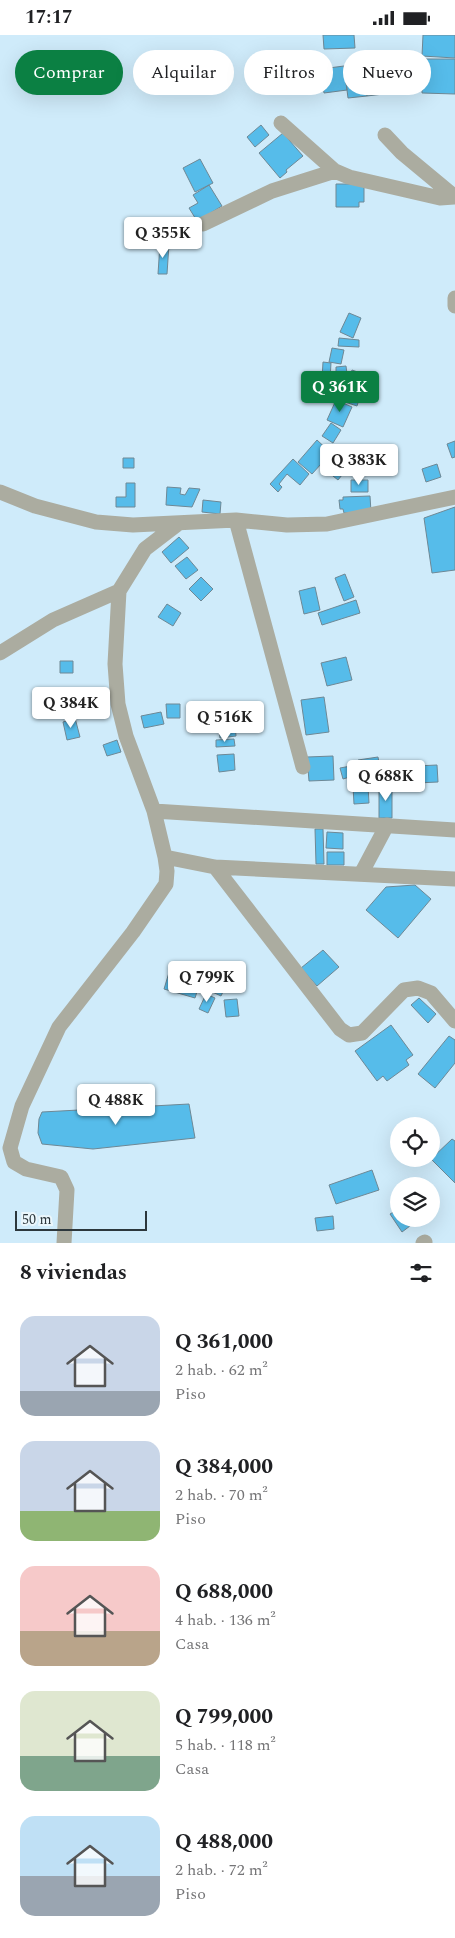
<!DOCTYPE html>
<html lang="es">
<meta charset="utf-8">
<style>
body{margin:0;font-family:Spectral,serif;background:#f6f6f6;color:#202124;height:100vh;display:flex;flex-direction:column;font-size:19px;white-space:nowrap}
*{box-sizing:border-box;margin:0}
p{font-size:16px;color:#757577}
.icon{flex:none;width:28px;height:28px;fill:none;stroke:currentColor;stroke-width:2;stroke-linecap:round;stroke-linejoin:round}
.map{position:relative;height:1208px;overflow:hidden}
.sheet{display:flex;flex-direction:column;background:#fff;flex:1}
.sheet>*{flex:none}
.banner{position:absolute;left:15px;top:15px;width:425px;height:45px;display:flex;gap:10px}
.controls{position:absolute;left:390px;top:1082px;display:grid;gap:10px}
.controls a{display:grid;place-items:center;width:50px;height:50px;border-radius:50%;background:#fff;box-shadow:0 5px 20px #0002;font-size:25px}
.scale{position:absolute;left:15px;bottom:12px;width:132px;box-sizing:border-box;padding-left:5px;border:2px solid #2c373c;border-top:0;font-size:14px;line-height:18px;white-space:nowrap;color:#2c373c;-webkit-text-stroke:4px #eaf6fb;paint-order:stroke}
.price{position:absolute;translate:-50% -42px;padding:0 11px;border-radius:5px;background:#fff;color:#222;font-size:16px;line-height:32px;filter:drop-shadow(0 1px 2px #0008)}
.price::after{content:'';position:absolute;left:50%;top:30px;width:15px;height:11px;margin-left:-8px;background:inherit;clip-path:polygon(0 0,100% 0,50% 100%)}
.price.on{background:#0b8043;color:#fff}
ul{padding:0;list-style:none}
li{display:flex;align-items:center;gap:15px;height:125px;padding:0 20px}
li span{display:grid;place-items:center;flex:none;width:140px;height:100px;border-radius:15px;color:#555}
li>.icon{margin-inline-start:auto}
span .icon{width:60px;height:60px;fill:#fffc;stroke-width:1}
li b{font-size:21px}
h2{display:flex;justify-content:space-between;align-items:center;height:60px;padding:0 20px;font-size:21px}
.pill{padding:0 18px;border-radius:22px;background:#fff;box-shadow:0 5px 20px #0002;font-size:18px;line-height:45px}
.pill.on{background:#0b8043;color:#fff}
.status{display:flex;justify-content:space-between;align-items:center;height:35px;padding:0 25px;background:#fff;direction:ltr}
.status svg{height:14px;fill:currentColor}
.map>svg:first-child{display:block}
.building{fill:#56bcea;stroke:#6e8895}
.lines{fill:none;stroke-linecap:round;stroke-linejoin:round}
.minor{stroke:#abaca0;stroke-width:15}
</style>
<div class="status"><b>17:17</b><svg viewBox="0 0 49 12"><path d="M0 12V9h3v3zM5 12V6h3v6zM10 12V3h3v9zM15 12V0h3v12zM26 1h20v11H26zM47 4h2v5h-2z"/></svg></div>
<div class="map">
<svg width="455" height="1208" viewBox="0 0 455 1208">
<rect width="100%" height="100%" fill="#cfebfa"/>
<path class="building" d="M323,0H354L355,13L324,14Z
M423,0H455V23L422,21Z
M404,23L408,56L367,61L363,28Z
M423,24H455V59L422,58Z
M363,28L367,61L348,63L344,31Z
M344,31L347,55L324,58L321,34Z
M261,90L269,100L255,112L247,102Z
M283,98L303,121L286,135L287,137L280,143L259,118Z
M200,124L213,148L195,157L183,133Z
M336,149H364V167H359V172H336Z
M209,150L222,171L197,186L189,173L198,168L193,160Z
M160,209H169L167,239H158Z
M349,278L361,283L353,303L340,297Z
M339,303L359,305V312L338,311Z
M332,313L344,315L341,329L329,327Z
M323,327L331,328L330,345L322,344Z
M346,331L347,339L336,340V332Z
M352,335L366,340L362,354L347,350Z
M347,350L362,355L357,371L342,366Z
M336,365L352,372L343,392L327,385Z
M331,388L341,395L333,408L322,401Z
M317,405L331,418L312,439L298,427Z
M455,406V422L452,423L447,409Z
M344,417L349,421L345,426L350,430L338,445L328,437Z
M377,417V430L357,431V418Z
M123,423H134V433H123Z
M293,424L309,439L300,450L287,439L279,449L282,452L278,457L270,449Z
M437,429L441,442L426,447L422,434Z
M351,445H368V457H351Z
M126,448H135V472H116V462H126Z
M167,452L181,453L180,459L185,460L189,453L200,454L192,472L166,470Z
M370,461L371,477L344,478L343,474H340L339,465H343V462Z
M203,465L221,467L220,479L202,477Z
M455,472V535L432,538L424,483Z
M179,502L189,513L171,528L162,517Z
M187,522L198,535L186,544L175,531Z
M345,539L354,562L344,566L335,543Z
M201,542L213,554L201,566L189,554Z
M315,552L320,575L304,579L299,556Z
M356,565L360,578L322,590L318,578Z
M167,569L181,578L173,591L158,582Z
M346,622L352,645L327,651L321,628Z
M60,626H73V638H60Z
M324,662L329,697L306,700L301,665Z
M166,669H180V683H167Z
M234,676L236,701L220,703L217,677Z
M161,677L164,689L144,693L141,681Z
M75,683L80,702L67,705L63,687Z
M234,704L235,711L216,712V705Z
M117,705L121,717L107,721L103,710Z
M234,719L235,735L219,737L217,720Z
M333,721L334,745L309,746L307,722Z
M378,722L382,744L362,748L358,725Z
M437,730L438,747L417,748L416,731Z
M351,731L353,741L343,744L340,733Z
M384,747H392V783H379V757H384Z
M353,751H368L369,768L354,769Z
M315,794H323L324,829H316Z
M327,797L343,798V814L326,813Z
M327,817H344V830H327Z
M415,850L431,864L398,903L366,875L386,852Z
M323,915L339,932L317,951L301,933Z
M171,931L202,941L195,963L164,954Z
M212,942L227,948L221,961L206,954Z
M206,959L215,963L208,978L199,974Z
M419,963L436,979L428,988L411,970Z
M237,964L239,981L226,982L224,965Z
M391,990L413,1020L406,1025L409,1030L387,1046L383,1041L377,1046L355,1016Z
M449,1001L455,1005V1028L435,1053L418,1039Z
M189,1069L195,1103L93,1114L42,1109L38,1098L39,1084L42,1077Z
M452,1104L455,1106V1148L431,1124Z
M372,1135L379,1155L336,1169L329,1150Z
M399,1174V1184H411L414,1188L402,1197L390,1179Z
M333,1181L334,1194L317,1196L315,1183Z"/>
<g class="lines">
<path class="minor" d="M281,88L335,136L349,142L440,163L454,162
M385,100L402,118L455,162
M203,189L272,156L335,136
M455,263V271
M0,457L35,471L96,487L133,490L236,485L287,490L327,489L455,462
M236,485L303,732
M0,618L53,585L119,556
M154,776L455,795
M165,822L215,832L455,844
M215,832L340,994L349,1000L362,998L404,955L418,953L431,958L455,986
M361,839L387,790
M64,1208L67,1155L61,1142L26,1134L14,1127L10,1113L22,1071L59,992L133,897L166,849L167,836L165,822L154,776L126,701L118,669L115,629L119,556L145,514L179,488
M423,1208L425,1207"/>
</g>
</svg>
<div class="controls">
<a><svg class="icon" aria-label="locate" viewBox="0 0 24 24"><circle cx="12" cy="12" r="6"/><path d="M12 2v4M12 18v4M2 12h4M18 12h4"/></svg></a>
<a><svg class="icon" aria-label="layers" viewBox="0 0 24 24"><path d="M12 4l9 5-9 5-9-5zM3 14l9 5 9-5"/></svg></a>
</div>
<div class="scale">50 m</div>
<b class="price" style="left:163px;top:224px">Q 355K</b>
<b class="price on" style="left:340px;top:378px">Q 361K</b>
<b class="price" style="left:359px;top:451px">Q 383K</b>
<b class="price" style="left:71px;top:694px">Q 384K</b>
<b class="price" style="left:225px;top:708px">Q 516K</b>
<b class="price" style="left:386px;top:767px">Q 688K</b>
<b class="price" style="left:207px;top:968px">Q 799K</b>
<b class="price" style="left:116px;top:1091px">Q 488K</b>
<div class="banner">
<a class="pill on">Comprar</a>
<a class="pill">Alquilar</a>
<a class="pill">Filtros</a>
<a class="pill">Nuevo</a>
</div>
</div>
<section class="sheet">
<h2>8 viviendas<svg class="icon" aria-label="filters" viewBox="0 0 24 24"><path d="M4 7h16M4 17h16"/><circle cx="9" cy="7" r="2"/><circle cx="15" cy="17" r="2"/></svg></h2>
<ul>
<li><span style="background:linear-gradient(#c9d6e8 75%,#9aa5b1 0)"><svg class="icon" aria-label="home" viewBox="0 0 24 24"><path d="M3 11l9-7 9 7M6 9v11h12V9"/></svg></span><div><b>Q 361,000</b><p>2 hab. · 62 m²</p><p>Piso</p></div></li>
<li><span style="background:linear-gradient(#c9d6e8 70%,#8fb573 0)"><svg class="icon" aria-label="home" viewBox="0 0 24 24"><path d="M3 11l9-7 9 7M6 9v11h12V9"/></svg></span><div><b>Q 384,000</b><p>2 hab. · 70 m²</p><p>Piso</p></div></li>
<li><span style="background:linear-gradient(#f6c9c9 65%,#b9a48a 0)"><svg class="icon" aria-label="home" viewBox="0 0 24 24"><path d="M3 11l9-7 9 7M6 9v11h12V9"/></svg></span><div><b>Q 688,000</b><p>4 hab. · 136 m²</p><p>Casa</p></div></li>
<li><span style="background:linear-gradient(#dfe7d0 65%,#7fa58c 0)"><svg class="icon" aria-label="home" viewBox="0 0 24 24"><path d="M3 11l9-7 9 7M6 9v11h12V9"/></svg></span><div><b>Q 799,000</b><p>5 hab. · 118 m²</p><p>Casa</p></div></li>
<li><span style="background:linear-gradient(#bfe0f5 60%,#9aa5b1 0)"><svg class="icon" aria-label="home" viewBox="0 0 24 24"><path d="M3 11l9-7 9 7M6 9v11h12V9"/></svg></span><div><b>Q 488,000</b><p>2 hab. · 72 m²</p><p>Piso</p></div></li>
</ul>
</section>
